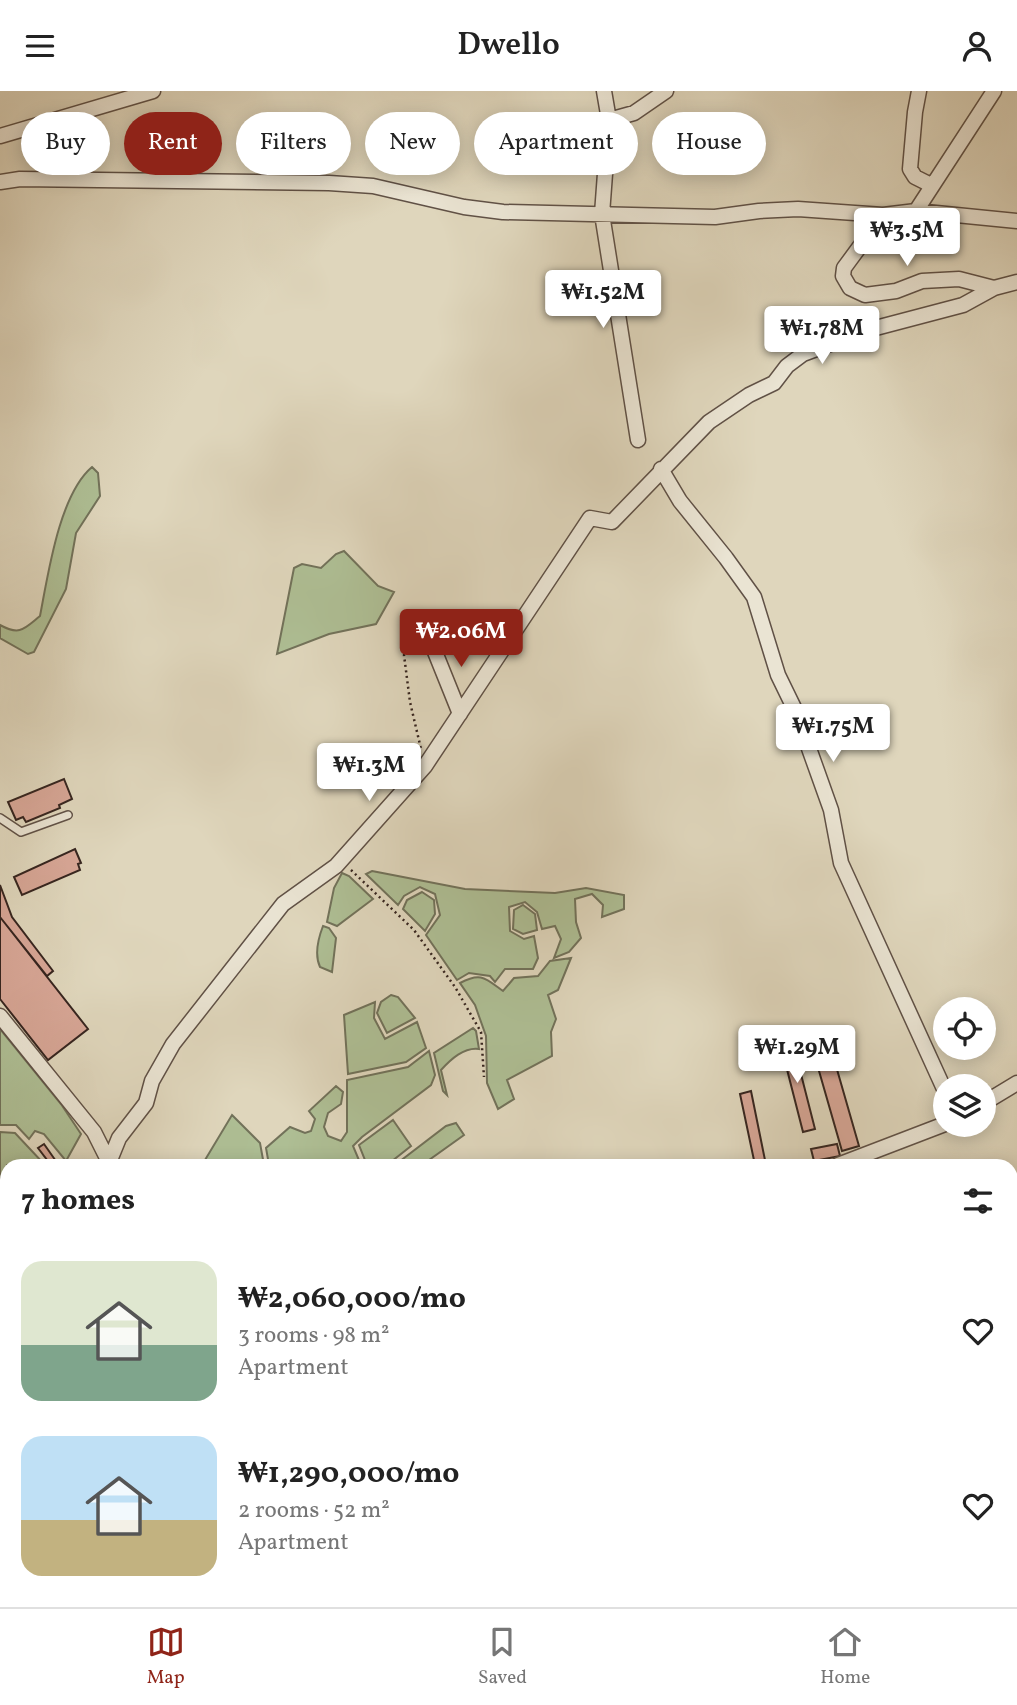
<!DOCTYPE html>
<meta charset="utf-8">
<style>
body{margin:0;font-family:Vollkorn,serif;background:#f2f2f2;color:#222;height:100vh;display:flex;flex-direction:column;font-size:26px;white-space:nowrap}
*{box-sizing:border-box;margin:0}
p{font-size:23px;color:#767676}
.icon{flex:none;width:38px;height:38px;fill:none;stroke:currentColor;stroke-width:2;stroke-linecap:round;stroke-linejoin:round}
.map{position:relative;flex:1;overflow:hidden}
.side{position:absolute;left:0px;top:1068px;width:1018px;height:450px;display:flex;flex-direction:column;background:#fff;border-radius:21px 21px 0 0;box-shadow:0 4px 18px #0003}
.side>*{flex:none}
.hud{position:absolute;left:21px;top:21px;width:976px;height:63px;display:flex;gap:14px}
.tools{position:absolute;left:933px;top:906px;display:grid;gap:14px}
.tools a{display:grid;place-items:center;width:63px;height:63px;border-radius:50%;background:#fff;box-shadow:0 4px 18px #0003;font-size:35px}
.price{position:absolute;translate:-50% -60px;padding:0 16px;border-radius:7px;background:#fff;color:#222;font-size:23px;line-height:46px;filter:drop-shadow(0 2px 4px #0008)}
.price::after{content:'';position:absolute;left:50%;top:42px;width:21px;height:16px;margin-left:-10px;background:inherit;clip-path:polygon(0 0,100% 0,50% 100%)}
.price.active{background:#8f2418;color:#fff}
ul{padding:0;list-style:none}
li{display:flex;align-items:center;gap:21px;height:175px;padding:0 21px}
li span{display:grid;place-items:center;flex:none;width:196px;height:140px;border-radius:21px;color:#555}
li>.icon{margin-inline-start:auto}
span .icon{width:84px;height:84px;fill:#fffc;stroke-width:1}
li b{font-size:30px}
h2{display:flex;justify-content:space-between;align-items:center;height:84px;padding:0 21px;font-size:30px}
.pill{padding:0 24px;border-radius:32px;background:#fff;box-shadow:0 4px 18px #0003;font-size:24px;line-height:63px}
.pill.active{background:#8f2418;color:#fff}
header{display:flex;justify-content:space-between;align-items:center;height:91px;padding:0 21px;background:#fff;font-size:32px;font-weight:600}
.tabs{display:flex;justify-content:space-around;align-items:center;height:98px;border-top:2px solid #e0e0e0;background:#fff;font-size:19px;color:#767676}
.tabs a{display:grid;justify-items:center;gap:4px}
.tabs .active{color:#8f2418}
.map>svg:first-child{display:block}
.green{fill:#aebe94;stroke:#72725a;stroke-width:2}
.building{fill:#d7a696;stroke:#36251f;stroke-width:2}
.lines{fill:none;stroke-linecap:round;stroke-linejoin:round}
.lane-casing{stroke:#605146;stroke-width:10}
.street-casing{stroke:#605146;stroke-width:17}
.path{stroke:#36251f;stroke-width:2.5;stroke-dasharray:2 3.5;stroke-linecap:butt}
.lane{stroke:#eae4d3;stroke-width:7}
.street{stroke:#eae4d3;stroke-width:14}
</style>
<header><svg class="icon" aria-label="menu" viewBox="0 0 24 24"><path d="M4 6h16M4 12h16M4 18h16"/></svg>Dwello<svg class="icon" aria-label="person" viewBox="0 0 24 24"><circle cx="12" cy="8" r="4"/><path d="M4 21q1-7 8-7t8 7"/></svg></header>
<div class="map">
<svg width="1017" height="1516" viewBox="0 0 1017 1516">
<rect width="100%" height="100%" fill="#dfd6bc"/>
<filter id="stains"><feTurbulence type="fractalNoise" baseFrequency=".00286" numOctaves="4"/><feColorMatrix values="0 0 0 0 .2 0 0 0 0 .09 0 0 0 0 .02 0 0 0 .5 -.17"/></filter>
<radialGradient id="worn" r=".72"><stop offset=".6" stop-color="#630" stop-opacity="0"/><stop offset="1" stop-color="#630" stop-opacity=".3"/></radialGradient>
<path class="green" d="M92,376L98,382L100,405L76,442L66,498L34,561L28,563L0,547V534C20,545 24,538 40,525C48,484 59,404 92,376Z
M344,460L378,495L394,501L376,533L329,543L277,563L294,477L302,473L321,477L336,463Z
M372,780L465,798L555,802L586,797L624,804V818L602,826L603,814L592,803L575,808L576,831L581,847L569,861L554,867L561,848L555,835L542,838L537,821L525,811L509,816L510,840L524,848L534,845L538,867L533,878H505L495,891L490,885L469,882L457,889L426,844L440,824L435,803L420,796L404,805L398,814L366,783Z
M342,782L349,785L373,808L337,835L327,831L334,797Z
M422,801L434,809L435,823L425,840L403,818L407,809Z
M523,814L535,823L537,839L523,843L513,838L514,819Z
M323,835L329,837L336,847L332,881L320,876C314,863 318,848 323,835Z
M571,867L558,899L548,904L556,928L551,941L552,965L507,989L514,1008L498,1018L487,992L486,945L475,914L460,892C481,881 485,887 503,900L514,887L538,885L550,870Z
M391,904L398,906L415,927L387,942L377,922L381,911Z
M375,911L374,927L385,948L417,931L426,957L406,971L348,983L344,924Z
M473,937L476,940L479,958C464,956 451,968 441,979L447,1004L443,1000L434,962Z
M0,938L61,1013L81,1043L66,1070L44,1043L35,1040L29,1048L16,1034H0Z
M429,960L435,984L431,994L362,1046L353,1055L361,1074H269L266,1057L290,1036L305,1042L311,1040L315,1028L309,1020L336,995L343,1001L341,1013L328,1022L324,1036L328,1045L341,1050L347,1041V989L408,976Z
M232,1024L260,1052L264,1074H202Z
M393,1029L411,1055L387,1074H367L359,1054Z
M456,1032L464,1044L422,1074H395L446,1035Z
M0,1041L15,1042L45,1074H7V1120L0,1119Z
M674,1510H834L824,1516H670Z
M851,1510H936L937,1512L936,1516H841Z"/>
<path class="building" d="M64,688L72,708L59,714L60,717L26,731L23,726L16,729L8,711Z
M75,758L81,772L78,773L80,779L22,804L14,786Z
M0,794L12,826L53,880L47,885L0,826Z
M0,826L88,938L48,969L0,908Z
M792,948L815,1038L803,1041L780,951Z
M834,968L859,1055L842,1060L817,973Z
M751,1000L766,1074H755L740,1003Z
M44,1053L58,1073L56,1074H51L38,1057Z
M837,1053L840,1065L814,1070L811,1058Z"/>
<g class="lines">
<g class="lane-casing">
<path id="lane" d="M0,727L21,741L68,724
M248,1510L251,1516"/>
</g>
<g class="street-casing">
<path id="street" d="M604,0L609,29L602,123L638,349
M919,0L915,21L910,78L915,86L931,94
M609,29L634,22L666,0
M0,45L153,0
M0,91L20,88L329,92L373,95L464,116L503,121L715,126L759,120L798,118L883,124L916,120L1017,130
M916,120L994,0
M883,124L844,177L843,185L850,197L865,204L896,200L922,190L959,188L994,197L1017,191
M661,378L680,410L726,467L754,506L778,584L796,621L831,719L841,772L945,1000
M429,546L460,623
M0,925L94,1041L109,1071
M984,1012L1017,992
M108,1074L119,1047L146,1012L152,990L173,953L283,813L336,775L425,675L590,427L612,431L709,331L749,304L774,292L787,275L803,263L868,239L963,214L994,197
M838,1074L945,1033
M0,1257L7,1248
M293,1516L294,1510"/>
</g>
<path class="path" d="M420,557L404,564L410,611L421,658
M351,779L414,839L455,896L481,941L484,986
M0,1124L7,1126"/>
<use href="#lane" class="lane"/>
<use href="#street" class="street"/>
</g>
<rect width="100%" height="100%" filter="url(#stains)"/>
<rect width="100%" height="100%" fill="url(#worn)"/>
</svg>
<div class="tools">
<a><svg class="icon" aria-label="locate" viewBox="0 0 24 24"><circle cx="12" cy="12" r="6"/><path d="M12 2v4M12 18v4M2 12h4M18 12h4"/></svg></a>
<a><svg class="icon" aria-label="layers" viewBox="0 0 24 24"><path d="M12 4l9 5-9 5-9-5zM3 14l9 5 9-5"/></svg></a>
</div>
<b class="price" style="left:907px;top:177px">₩3.5M</b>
<b class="price" style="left:603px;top:239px">₩1.52M</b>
<b class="price" style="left:822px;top:275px">₩1.78M</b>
<b class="price active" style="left:461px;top:578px">₩2.06M</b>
<b class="price" style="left:833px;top:673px">₩1.75M</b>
<b class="price" style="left:369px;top:712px">₩1.3M</b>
<b class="price" style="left:797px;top:994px">₩1.29M</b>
<div class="hud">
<a class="pill">Buy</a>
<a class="pill active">Rent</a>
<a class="pill">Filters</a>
<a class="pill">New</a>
<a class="pill">Apartment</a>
<a class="pill">House</a>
</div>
<section class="side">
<h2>7 homes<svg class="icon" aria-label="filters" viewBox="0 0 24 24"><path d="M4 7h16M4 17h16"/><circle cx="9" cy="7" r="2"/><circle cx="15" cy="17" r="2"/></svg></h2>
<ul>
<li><span style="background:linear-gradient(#dfe7d0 60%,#7fa58c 0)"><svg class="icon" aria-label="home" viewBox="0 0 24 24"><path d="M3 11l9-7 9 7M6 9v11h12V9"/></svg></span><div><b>₩2,060,000/mo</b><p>3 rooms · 98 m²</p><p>Apartment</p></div><svg class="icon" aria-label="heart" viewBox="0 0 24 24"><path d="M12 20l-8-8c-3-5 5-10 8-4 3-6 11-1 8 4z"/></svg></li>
<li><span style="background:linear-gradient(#bfe0f5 60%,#c2b280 0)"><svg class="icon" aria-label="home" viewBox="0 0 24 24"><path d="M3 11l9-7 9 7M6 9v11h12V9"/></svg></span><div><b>₩1,290,000/mo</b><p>2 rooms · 52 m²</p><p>Apartment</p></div><svg class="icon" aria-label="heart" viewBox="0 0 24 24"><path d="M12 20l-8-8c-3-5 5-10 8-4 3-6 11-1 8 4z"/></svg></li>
</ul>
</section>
</div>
<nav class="tabs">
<a class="active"><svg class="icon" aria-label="map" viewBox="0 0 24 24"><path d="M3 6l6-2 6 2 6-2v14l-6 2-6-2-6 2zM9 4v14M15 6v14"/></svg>Map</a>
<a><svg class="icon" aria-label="saved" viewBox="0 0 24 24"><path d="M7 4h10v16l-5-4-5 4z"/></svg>Saved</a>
<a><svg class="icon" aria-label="home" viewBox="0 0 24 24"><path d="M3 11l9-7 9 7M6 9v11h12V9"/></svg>Home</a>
</nav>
